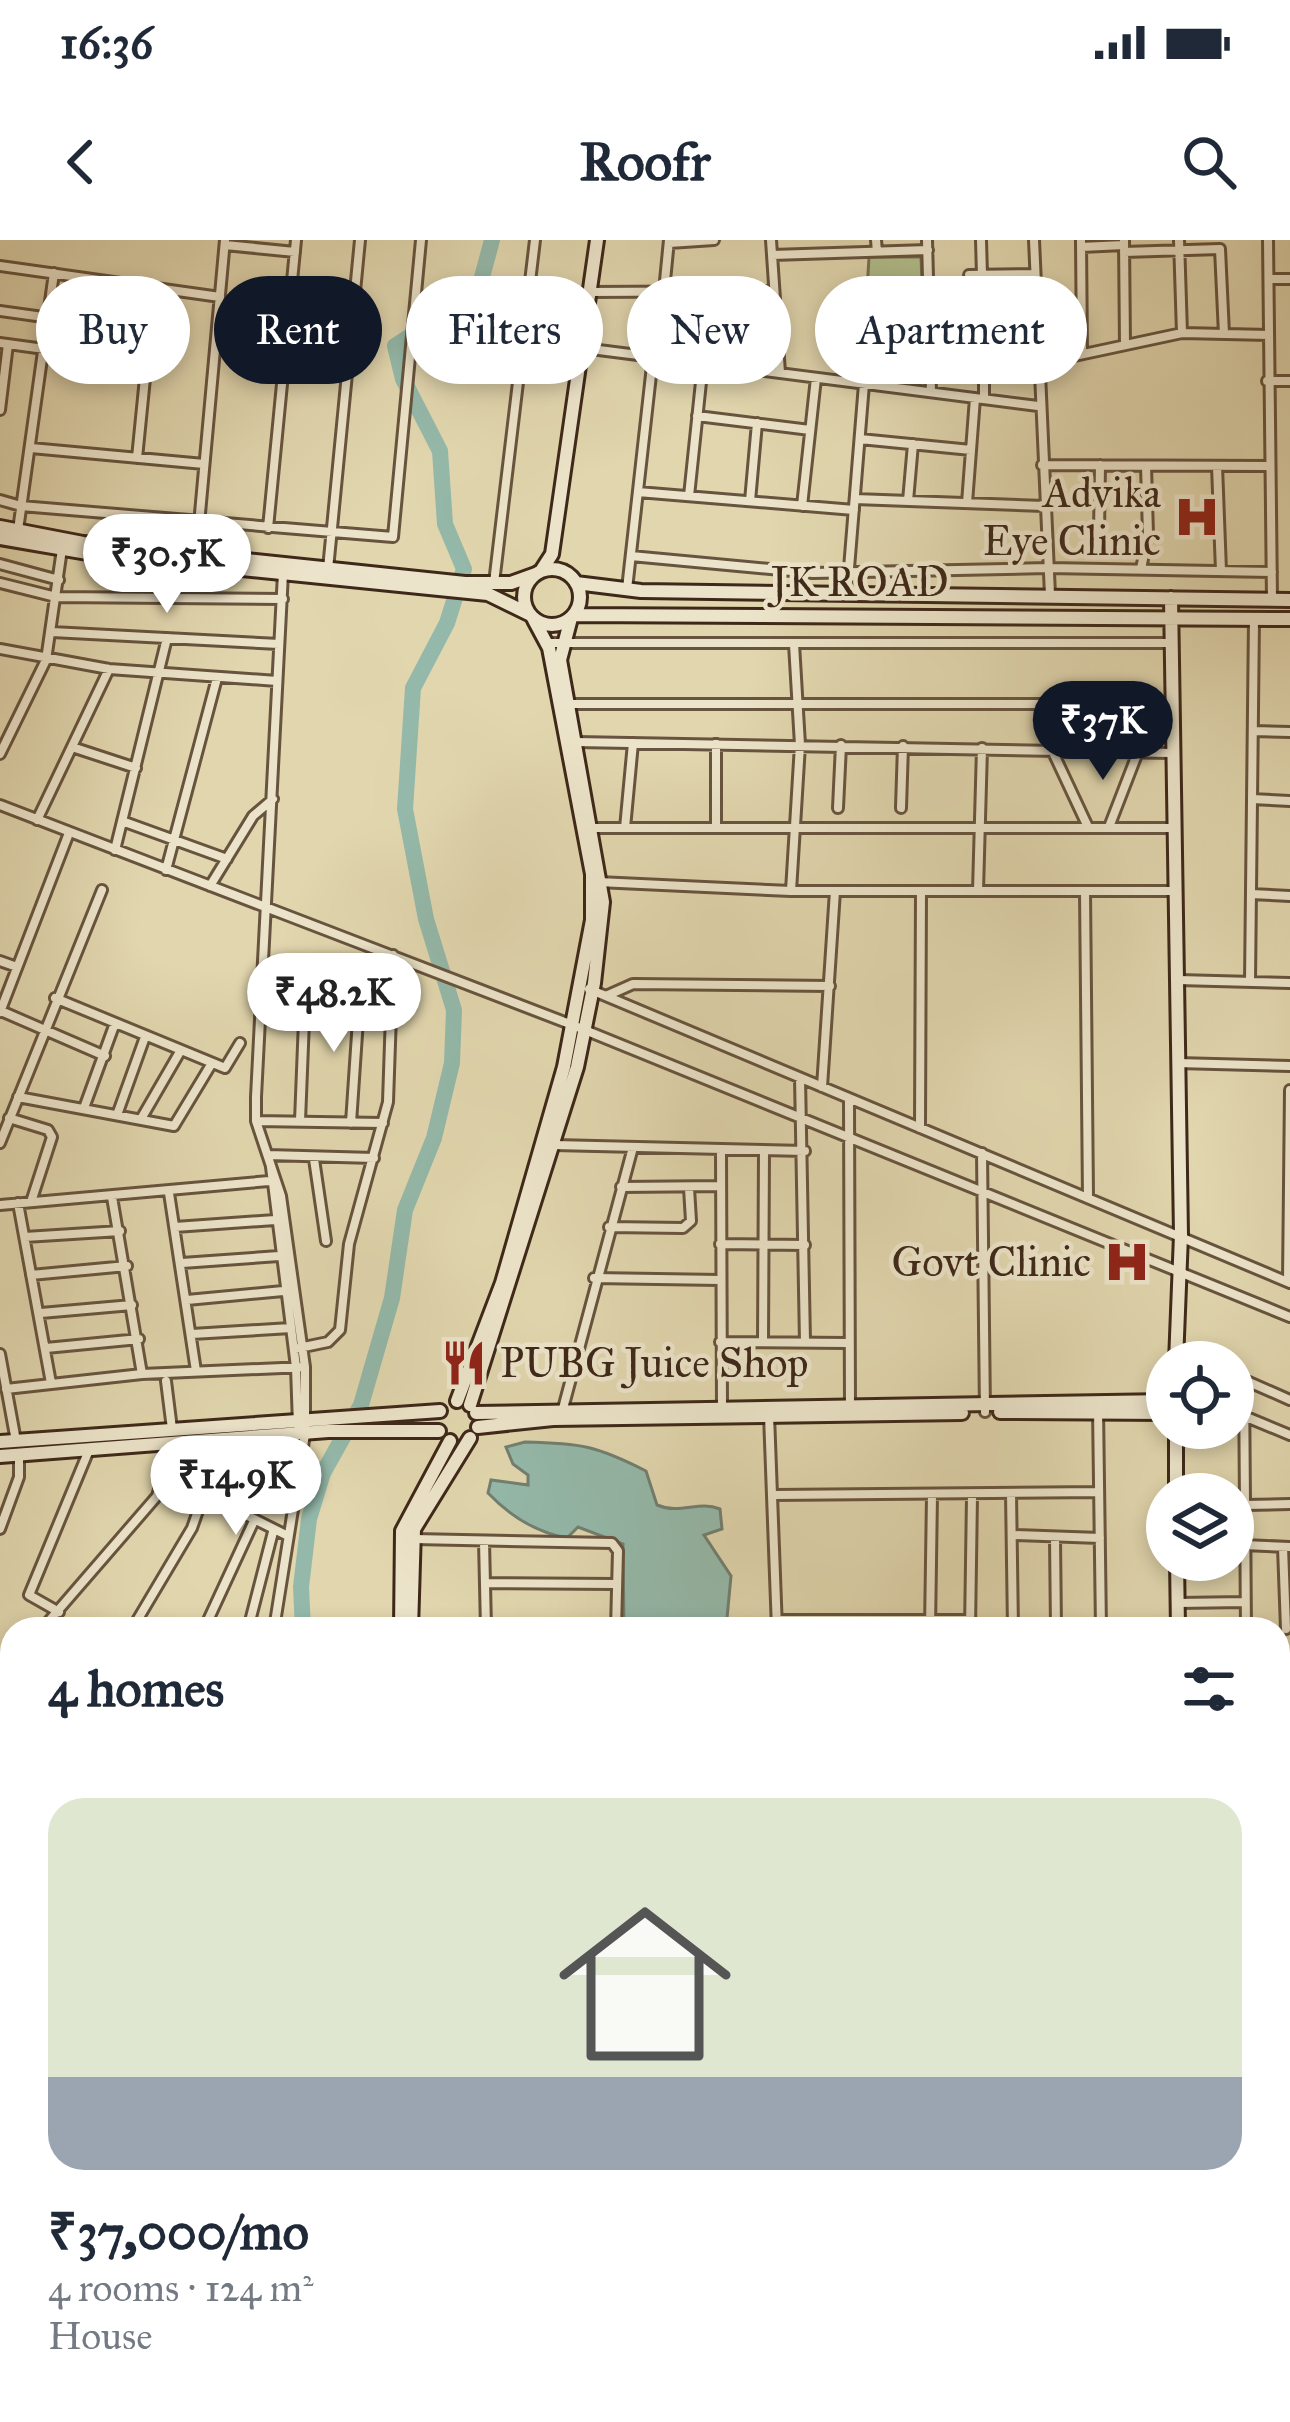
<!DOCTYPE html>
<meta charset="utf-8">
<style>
body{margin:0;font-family:"IM FELL Great Primer",serif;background:#f6f6f7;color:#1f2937;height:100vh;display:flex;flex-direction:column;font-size:45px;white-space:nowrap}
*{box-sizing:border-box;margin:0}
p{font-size:39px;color:#747a83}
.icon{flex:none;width:66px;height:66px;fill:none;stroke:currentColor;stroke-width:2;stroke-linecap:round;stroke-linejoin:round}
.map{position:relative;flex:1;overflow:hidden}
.drawer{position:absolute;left:0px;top:1377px;width:1290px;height:807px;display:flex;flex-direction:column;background:#fff;border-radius:36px 36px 0 0;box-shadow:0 6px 18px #0003}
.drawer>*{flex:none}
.hud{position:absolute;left:36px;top:36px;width:1218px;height:108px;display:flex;gap:24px}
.fabs{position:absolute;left:1146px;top:1101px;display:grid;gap:24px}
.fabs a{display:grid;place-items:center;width:108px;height:108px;border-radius:50%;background:#fff;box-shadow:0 6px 18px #0003;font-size:60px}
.price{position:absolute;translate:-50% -102px;padding:0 27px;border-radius:42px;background:#fff;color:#222;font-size:39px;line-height:78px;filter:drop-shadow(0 3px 6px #0008)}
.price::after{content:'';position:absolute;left:50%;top:72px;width:36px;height:27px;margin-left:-18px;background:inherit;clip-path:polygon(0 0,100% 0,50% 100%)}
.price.selected{background:#111827;color:#fff}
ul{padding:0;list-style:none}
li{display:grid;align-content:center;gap:24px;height:636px;padding:0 48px}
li+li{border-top:3px solid #e0e1e3}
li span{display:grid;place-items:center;height:372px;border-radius:36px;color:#555}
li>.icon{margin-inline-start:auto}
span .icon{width:216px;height:216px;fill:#fffc;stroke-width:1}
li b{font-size:51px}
h2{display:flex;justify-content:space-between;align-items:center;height:144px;padding:0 48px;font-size:51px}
.tag{padding:0 42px;border-radius:54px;background:#fff;box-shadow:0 6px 18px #0003;font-size:42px;line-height:108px}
.tag.selected{background:#111827;color:#fff}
.status{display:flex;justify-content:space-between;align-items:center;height:84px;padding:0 60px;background:#fff;direction:ltr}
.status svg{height:33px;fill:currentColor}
header{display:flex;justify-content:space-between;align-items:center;height:156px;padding:0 48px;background:#fff;font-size:54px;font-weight:800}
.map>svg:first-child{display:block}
.green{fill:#b1be8b;stroke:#787352;stroke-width:3}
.water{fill:#94b9aa;stroke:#727f70;stroke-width:3}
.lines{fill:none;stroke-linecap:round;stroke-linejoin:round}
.river{stroke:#94b9aa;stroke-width:16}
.street-casing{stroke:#67543e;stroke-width:14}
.secondary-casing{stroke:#3e2819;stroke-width:18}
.street{stroke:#ece4ca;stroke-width:8}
.secondary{stroke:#ece4ca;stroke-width:12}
.labels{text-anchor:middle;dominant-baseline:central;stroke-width:9;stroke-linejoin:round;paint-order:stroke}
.poi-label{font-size:42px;fill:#3e2819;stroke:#ece4ca;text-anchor:end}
.street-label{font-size:42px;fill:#3e2819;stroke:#ece4ca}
</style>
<div class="status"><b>16:36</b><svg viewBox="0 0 49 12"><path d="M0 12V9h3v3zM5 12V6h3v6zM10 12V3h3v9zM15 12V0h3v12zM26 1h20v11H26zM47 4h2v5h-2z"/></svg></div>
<header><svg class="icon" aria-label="back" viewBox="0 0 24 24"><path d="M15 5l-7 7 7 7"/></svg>Roofr<svg class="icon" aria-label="search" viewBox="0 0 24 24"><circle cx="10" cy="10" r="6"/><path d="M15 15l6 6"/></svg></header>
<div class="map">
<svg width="1290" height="2182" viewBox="0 0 1290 2182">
<rect width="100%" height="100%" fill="#e1d6ae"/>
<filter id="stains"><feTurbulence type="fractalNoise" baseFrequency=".00167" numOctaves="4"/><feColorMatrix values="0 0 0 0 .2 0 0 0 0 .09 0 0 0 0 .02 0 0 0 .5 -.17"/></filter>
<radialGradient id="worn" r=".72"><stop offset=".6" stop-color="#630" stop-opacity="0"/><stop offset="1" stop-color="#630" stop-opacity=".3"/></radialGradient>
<path class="green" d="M869,17H921L926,147L862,138Z"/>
<path class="water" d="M525,1202C581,1203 597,1206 646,1231L657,1265C681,1275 698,1260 720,1269L722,1289L704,1295L731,1336L726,1389H624L623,1304L578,1287L567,1298C535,1292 510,1276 488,1253L491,1240L528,1245V1235L513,1224L506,1207Z"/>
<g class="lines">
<path class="river" d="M303,1389L301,1347L309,1279L323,1233L361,1165L392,1058L405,970L434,898L452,823L454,770L426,679L405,569L413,448L447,383L464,329L445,284L440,211L403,139L395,106L478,52L492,0
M0,1937L12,1922
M1278,2167L1290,2157"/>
<g class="street-casing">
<path id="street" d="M771,0L780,133
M876,0L877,12
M927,0L931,152
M981,0L982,35
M1034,0L1050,355
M1081,0L1082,114
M1124,0L1125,105
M1179,0L1182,93
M1268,0L1272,360
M669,3L714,0
M225,5L295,12
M1081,7L1124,5
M1124,12L1220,9L1224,94
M772,15L928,10
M0,26L220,57
M969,35L1035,34
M1269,39H1290
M664,51L669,0
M590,52L774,51
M0,71L150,92
M289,76L352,82
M526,82L584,88
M929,84L1036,94
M984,89V159
M0,103L147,123
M583,108L1038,166
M1037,124L1182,93L1269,95
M1267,141H1290
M0,170L8,104
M697,176L810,190
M860,199L971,210
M31,208L204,224
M137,218L154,48
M1042,225L1269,226
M1217,226L1221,331
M638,252L854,270
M689,256L703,123
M855,259L1044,266
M0,260L21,266L393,297L421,0
M750,261L757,183
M908,261L913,204
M967,263L975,158
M802,266L816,138
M268,288L296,0
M18,290L54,33
M1099,293L1100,225
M631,316L813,333L1048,328L1272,332
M196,317L225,0
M0,324L59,340
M328,329L360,0
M1141,329L1148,294L1146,226
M0,343L56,357L283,359
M494,343L535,0
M627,349L653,117
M847,353L864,144
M52,392L279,404
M548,403H1171
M0,409L109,429L277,441
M568,464H1171
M1253,491L1290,492
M576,502L1171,513
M716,504V587
M72,507L136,528
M1052,510L1088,587
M0,514L46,420L62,309
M1252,559L1290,561
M0,565L575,786L1290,1077
M838,568L841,505
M901,568L903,506
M37,580L109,429
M122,581L227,619
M1109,587L1138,512
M590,588H1171
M625,588L633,503
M115,610L167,398
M166,630L217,438
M598,642L791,651H1173
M210,646L253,576L273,559
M791,651L800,505L794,404
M978,651L982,508
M1085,651L1088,957
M1251,654L1290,656
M0,721L17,727
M1178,740L1290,743
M1250,742L1254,379
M589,749L1290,1043
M606,756L633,744L830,746
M55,758L225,828L240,803
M1,771L105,816
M0,772L69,593
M1177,823L1290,826
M800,838L805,1102
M822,847L835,651
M18,857L174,886L212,823
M849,862L850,1166
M84,868L115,783
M117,875L145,797
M9,878L48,890L52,897L31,962
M141,879L181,810
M256,881L383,883
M300,881L306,730
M351,883L360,750
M920,888L921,651
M0,903L102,650
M554,905L805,911
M721,912L722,1167
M982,913L985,1172
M268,915L374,918
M314,919L326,1001
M271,927L296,1127L298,1185
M621,947L721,946
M169,953L196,1131
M112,957L142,1134
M18,963L51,1143
M0,965L269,941
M175,987L275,980
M609,987L683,988L691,981L689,948
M25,997L120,991
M720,1004L805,1005
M182,1023L279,1016
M31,1035L127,1026
M594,1038L720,1040
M1288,1042L1290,850
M187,1060L283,1051
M41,1073L132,1065
M192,1094L291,1088
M720,1102L847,1103
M763,1102L764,911
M46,1108L139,1099
M294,1109L328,1102L340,1090L349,1004L388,862L393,715
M1177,1111L1203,1122
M0,1114L16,1201
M1233,1135L1290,1160
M1244,1140L1246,1389
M166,1141L172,1189L167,1190
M6,1149L142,1134L305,1127
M1098,1169L1101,1389
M769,1175L777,1389
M561,1176L632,911
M1244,1176L1290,1195
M1011,1253L1013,1389
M206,1255L286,1295
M774,1255L1099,1252
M1245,1265L1290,1264
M0,1289L19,1237V1216
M1013,1295L1100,1298
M1055,1298L1056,1389
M414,1299L612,1303L618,1311L616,1389
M484,1301L486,1388
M1244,1305L1290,1307
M1283,1307L1286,1389
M485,1343L616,1344
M1178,1363L1245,1362
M59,1372L29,1355L89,1210
M777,1380H970
M486,1386H616
M42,1389L157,1256L173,1203
M132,1389L192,1288L223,1199
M204,1389L253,1283
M248,1389L273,1292
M274,1389L305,1194V1127L281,956L256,881V857L283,333
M930,1389L932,1255
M970,1389L972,1256
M1278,1429H1290
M0,1447L12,1444
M0,1478L12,1483
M1278,1495H1290
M0,1559L12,1562
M1278,1586L1290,1585
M0,1597L12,1599
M1278,1625H1290
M0,1633L12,1636
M1278,1676H1290
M0,1708L12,1674
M0,1743L12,1746
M0,1780L12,1783
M1278,1788H1290
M0,1816L12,1819
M0,1843L12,1823
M1278,1960L1290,1980
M406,2172V2182
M792,2172V2182
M978,2182L979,2172"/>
</g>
<g class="secondary-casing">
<path id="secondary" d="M0,287L83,303L465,343H511L536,334
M0,298L93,314L488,354L529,374
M524 357a28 28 0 1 1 56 0a28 28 0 1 1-56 0Z
M541,331L552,314L597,0
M576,343L641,351L1290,360
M1171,358L1181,995L1176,1122
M574,375L1290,379
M457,1161L502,1043L564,827L592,680V634L549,408L534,380
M470,1165L577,827L594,743L603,662L560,420L571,378
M1000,1172L1167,1173
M476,1173L1167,1161
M478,1187L553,1179L962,1173
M1176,1188V1254
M0,1202L440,1171
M0,1216L328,1191H439
M1177,1320L1178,1389
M401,1389L402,1291L450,1201
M411,1389L414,1289L470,1198
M1278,2030L1290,2023
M1278,2043L1290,2036
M0,2083L12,2084
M0,2095H12"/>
</g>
<use href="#street" class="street"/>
<use href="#secondary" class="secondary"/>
</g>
<defs>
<g id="hospital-bare" transform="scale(3.6)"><path d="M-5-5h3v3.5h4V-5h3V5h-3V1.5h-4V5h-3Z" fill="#8f2418" stroke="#ece4ca" stroke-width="2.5" paint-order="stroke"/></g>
<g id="restaurant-bare" transform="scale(3.6)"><path d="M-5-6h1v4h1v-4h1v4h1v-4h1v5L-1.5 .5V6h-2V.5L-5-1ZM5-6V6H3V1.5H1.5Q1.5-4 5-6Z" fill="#8f2418" stroke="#ece4ca" stroke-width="2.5" paint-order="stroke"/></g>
</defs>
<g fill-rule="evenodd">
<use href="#hospital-bare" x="1197" y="277"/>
<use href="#hospital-bare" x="1127" y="1022"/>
<use href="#restaurant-bare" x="464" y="1123"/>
</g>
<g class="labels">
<g class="poi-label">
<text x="1161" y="253">Advika<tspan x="1161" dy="48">Eye Clinic</tspan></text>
<text x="1091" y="1022">Govt Clinic</text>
<text x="500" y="1123" text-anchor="start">PUBG Juice Shop</text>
</g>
<g class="street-label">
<text x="860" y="342">JK ROAD</text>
</g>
</g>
<rect width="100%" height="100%" filter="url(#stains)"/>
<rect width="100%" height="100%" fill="url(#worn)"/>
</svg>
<div class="fabs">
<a><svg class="icon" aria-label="locate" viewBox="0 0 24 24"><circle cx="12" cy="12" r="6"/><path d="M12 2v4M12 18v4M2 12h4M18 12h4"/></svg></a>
<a><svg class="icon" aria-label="layers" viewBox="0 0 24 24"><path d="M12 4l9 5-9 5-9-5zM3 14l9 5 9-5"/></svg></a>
</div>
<b class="price" style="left:167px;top:376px">₹30.5K</b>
<b class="price selected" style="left:1103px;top:543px">₹37K</b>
<b class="price" style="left:334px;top:815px">₹48.2K</b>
<b class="price" style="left:236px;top:1298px">₹14.9K</b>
<div class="hud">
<a class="tag">Buy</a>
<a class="tag selected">Rent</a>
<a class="tag">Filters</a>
<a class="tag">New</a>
<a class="tag">Apartment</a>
</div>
<section class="drawer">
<h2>4 homes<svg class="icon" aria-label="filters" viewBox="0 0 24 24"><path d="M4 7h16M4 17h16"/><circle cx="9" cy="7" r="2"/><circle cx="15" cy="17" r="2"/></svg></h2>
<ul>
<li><span style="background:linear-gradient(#dfe7d0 75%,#9aa5b1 0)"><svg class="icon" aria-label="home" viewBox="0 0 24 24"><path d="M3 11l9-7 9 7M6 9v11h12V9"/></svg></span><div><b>₹37,000/mo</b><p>4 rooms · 124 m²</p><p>House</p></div></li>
</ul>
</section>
</div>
